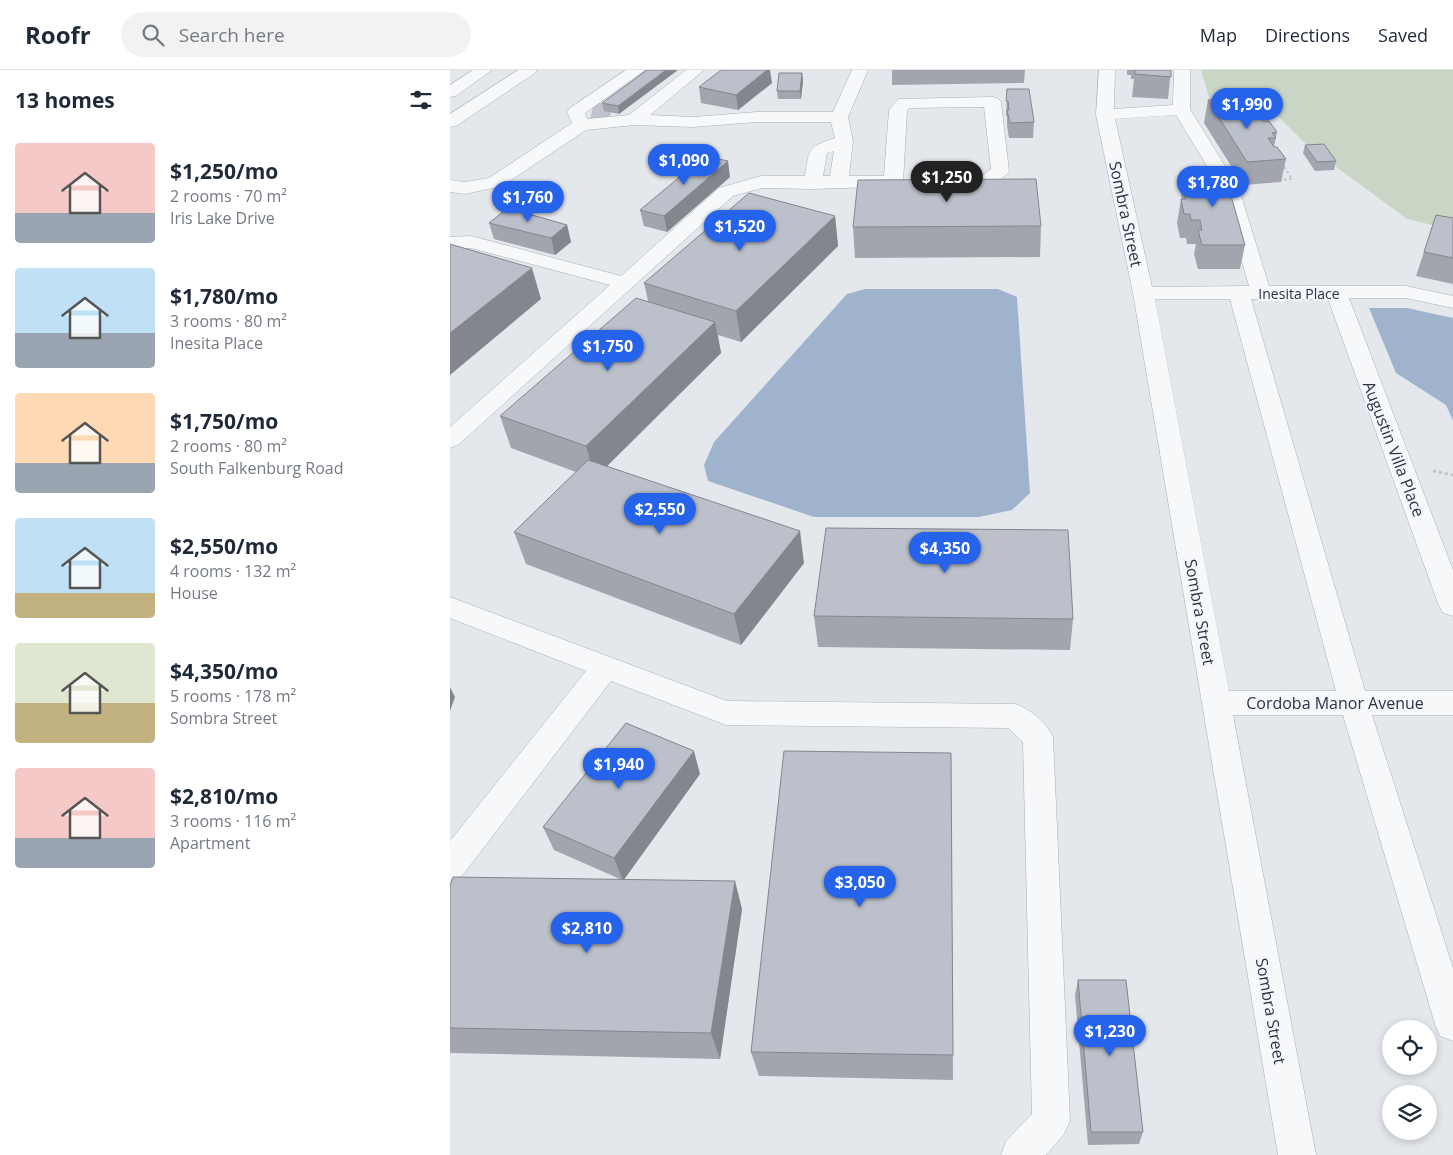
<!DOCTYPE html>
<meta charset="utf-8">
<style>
body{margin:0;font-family:"Open Sans",sans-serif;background:#f2f2f3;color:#1f2937;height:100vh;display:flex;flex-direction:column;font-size:19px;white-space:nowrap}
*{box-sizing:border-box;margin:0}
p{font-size:16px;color:#747a83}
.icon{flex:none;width:28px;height:28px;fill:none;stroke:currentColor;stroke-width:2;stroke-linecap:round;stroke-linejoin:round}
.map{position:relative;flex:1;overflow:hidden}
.side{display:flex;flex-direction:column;background:#fff;width:450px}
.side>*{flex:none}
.controls{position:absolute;left:932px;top:950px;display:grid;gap:10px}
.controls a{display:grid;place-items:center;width:55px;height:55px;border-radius:50%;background:#fff;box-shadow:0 2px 8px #0003;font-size:25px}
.price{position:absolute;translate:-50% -42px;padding:0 11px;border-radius:18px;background:#2563eb;color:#fff;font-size:16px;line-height:32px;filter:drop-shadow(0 1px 2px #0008)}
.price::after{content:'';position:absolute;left:50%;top:30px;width:15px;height:11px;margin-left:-8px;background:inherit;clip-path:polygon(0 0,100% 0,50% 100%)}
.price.current{background:#222;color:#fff}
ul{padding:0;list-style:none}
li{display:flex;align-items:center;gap:15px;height:125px;padding:0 15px}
li span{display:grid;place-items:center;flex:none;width:140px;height:100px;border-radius:5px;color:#555}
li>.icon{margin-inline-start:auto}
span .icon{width:60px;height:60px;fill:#fffc;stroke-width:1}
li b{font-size:21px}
h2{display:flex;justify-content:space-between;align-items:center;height:60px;padding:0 15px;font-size:21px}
header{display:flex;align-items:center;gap:30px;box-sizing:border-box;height:70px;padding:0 25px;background:#fff;border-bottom:1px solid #e0e1e3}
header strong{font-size:24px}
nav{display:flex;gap:28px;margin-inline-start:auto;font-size:18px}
.search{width:350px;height:45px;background:#f2f2f3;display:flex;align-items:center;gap:12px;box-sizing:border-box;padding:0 18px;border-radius:28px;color:#747a83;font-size:19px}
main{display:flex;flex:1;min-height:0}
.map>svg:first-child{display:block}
.green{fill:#c9d6c5}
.water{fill:#9fb4cc}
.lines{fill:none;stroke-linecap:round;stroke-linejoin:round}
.minor-tunnel{stroke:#bfc3cb;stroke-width:19;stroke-dasharray:19 9;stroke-linecap:butt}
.minor-casing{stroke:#a9aeb7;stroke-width:1}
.path-far1{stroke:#c2c5cb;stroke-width:2;stroke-dasharray:2.5 2.5;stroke-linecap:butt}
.path{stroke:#c2c5cb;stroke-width:3;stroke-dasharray:3 3;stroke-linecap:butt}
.minor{fill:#f7f8fa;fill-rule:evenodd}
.wall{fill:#a1a5ae}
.shaded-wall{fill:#83868d}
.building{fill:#bbc0ca;stroke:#83868d}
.labels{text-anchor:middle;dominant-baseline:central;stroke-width:4.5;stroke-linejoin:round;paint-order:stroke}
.far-street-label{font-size:14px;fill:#2b3445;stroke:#f4f6f9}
.street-label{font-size:16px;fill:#2b3445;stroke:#f4f6f9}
</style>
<header>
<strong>Roofr</strong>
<div class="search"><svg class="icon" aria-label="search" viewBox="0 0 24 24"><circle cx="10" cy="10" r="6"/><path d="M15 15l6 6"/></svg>Search here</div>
<nav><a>Map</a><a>Directions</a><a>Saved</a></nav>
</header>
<main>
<section class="side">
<h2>13 homes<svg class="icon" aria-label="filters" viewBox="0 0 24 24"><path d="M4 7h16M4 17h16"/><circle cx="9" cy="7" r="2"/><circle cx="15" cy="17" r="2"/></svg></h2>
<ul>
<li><span style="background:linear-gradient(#f6c9c9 70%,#9aa5b1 0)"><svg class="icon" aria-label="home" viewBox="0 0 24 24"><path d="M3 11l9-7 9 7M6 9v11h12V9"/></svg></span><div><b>$1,250/mo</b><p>2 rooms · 70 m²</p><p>Iris Lake Drive</p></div></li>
<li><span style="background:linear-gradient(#bfe0f5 65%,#9aa5b1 0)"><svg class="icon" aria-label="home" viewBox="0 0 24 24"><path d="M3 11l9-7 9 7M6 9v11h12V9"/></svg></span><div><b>$1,780/mo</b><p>3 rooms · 80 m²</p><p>Inesita Place</p></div></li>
<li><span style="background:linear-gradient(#ffd9b3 70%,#9aa5b1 0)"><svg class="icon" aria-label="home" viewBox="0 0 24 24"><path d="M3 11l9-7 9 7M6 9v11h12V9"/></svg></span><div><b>$1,750/mo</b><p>2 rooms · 80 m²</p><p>South Falkenburg Road</p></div></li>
<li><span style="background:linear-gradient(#bfe0f5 75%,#c2b280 0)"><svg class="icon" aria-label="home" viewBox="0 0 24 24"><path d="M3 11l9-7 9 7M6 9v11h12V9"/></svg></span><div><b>$2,550/mo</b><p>4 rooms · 132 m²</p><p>House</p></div></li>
<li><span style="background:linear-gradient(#dfe7d0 60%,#c2b280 0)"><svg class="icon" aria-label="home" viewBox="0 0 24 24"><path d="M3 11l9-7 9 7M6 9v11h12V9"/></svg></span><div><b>$4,350/mo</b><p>5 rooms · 178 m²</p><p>Sombra Street</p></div></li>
<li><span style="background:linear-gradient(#f6c9c9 70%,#9aa5b1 0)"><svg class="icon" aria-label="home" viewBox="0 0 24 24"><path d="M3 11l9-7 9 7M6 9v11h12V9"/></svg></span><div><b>$2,810/mo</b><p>3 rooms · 116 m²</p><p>Apartment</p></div></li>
</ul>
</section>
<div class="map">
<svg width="1003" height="1085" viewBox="0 0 1003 1085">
<rect width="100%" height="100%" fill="#e4e7ec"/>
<path class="green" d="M751,0H1003V160L957,149L858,76L825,43L764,44Z"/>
<path class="water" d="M415,219H548L567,227L580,423L562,440L529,447H364L258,411L254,395L264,372L397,224Z
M919,238H957L1003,248V351L996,335L946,303Z"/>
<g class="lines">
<path class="minor-tunnel" d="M142,41L165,46"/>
<g class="minor-casing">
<path id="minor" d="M23,0H42L6,26L0,27V15Z
M68,0H87L85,3L6,56L0,57V44Z
M176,0H195L135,43L137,49L179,45L236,0H254L200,45L243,47L307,42H383L402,0H418L398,47L403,71L399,106H434L439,40L448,29L542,27L548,28L551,32L559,101C547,119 515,120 495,115L493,111L495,107L533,105L541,99L534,37L459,38L457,41L453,112L451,116L363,119L312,118L283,126L8,375L0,378V357L160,215L21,178L0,179V167L21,166L171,206L269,118L311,106H355C360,78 356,78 385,68L381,52H307L243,57L184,55L136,60L52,116L15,124L0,122V110L15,112L39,108L122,53L117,42L120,38ZM384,81L380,106H373L377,83Z
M649,0H665L664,39L723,35L724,0H740V39L789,119L819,216H956L1003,226V238L956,228H899L1003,500V546L993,543L989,536L878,229H801L915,621H1003V645H922L1003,898V971L990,966L985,954L893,645H783L866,1085H828L683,223L646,45ZM726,45L771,119L799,216L702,217L665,49ZM705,229H780L886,621H779Z
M0,527L277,631L565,634C580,639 596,652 603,667L620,1051L614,1064L596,1085H551L556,1071L582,1044L573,672L558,658L276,655L161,611L12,806L0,810V771L136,601L0,548Z"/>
</g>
<path class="path-far1" d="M829,110L842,109L833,95"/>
<path class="path" d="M983,401L1003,405"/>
<use href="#minor" class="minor"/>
</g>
<path class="wall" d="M197,0L169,44L154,41L152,33Z
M442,0H575L574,13L442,15Z
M677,0H721L718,29L682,27L684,9H681V5H677Z
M352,3L353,11L351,29H328L327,21Z
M322,13L288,40L251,33L249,17Z
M557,19L584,52L583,68H559L557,56V46H556Z
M758,30L800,43L803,47L814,51L827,62L824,77L836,89L831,112L793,115L754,53Z
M855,75L886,91L884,100L865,101L853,83Z
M734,101L795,175L790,199H748L744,184L746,174H737L736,168H730L727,153L731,129H732L731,125Z
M280,107L217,162L194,156L190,140Z
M986,145L1003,148V214L966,206Z
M385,146L388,176L291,272L268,265L271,283L157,396L354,493L291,575L76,494L64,462L126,402L61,378L50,346L198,231L194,213Z
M39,153L117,155L121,172L105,185L44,169Z
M591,156L590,187L405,188L403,157Z
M364,546L623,549L620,580L368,577Z
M501,683L503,1010L309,1006L301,982Z
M250,704L174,809L292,839L270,989L0,983V816L170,809L104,780L93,757Z
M628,910L693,1062L689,1074L638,1075L625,925Z"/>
<path class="shaded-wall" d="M216,0H228L169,44L168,36Z
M317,0H320L322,13L288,40L286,25Z
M352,3L353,11L351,29L350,21Z
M278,91L280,107L217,162L214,146Z
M385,146L388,176L291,272L286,241Z
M117,155L121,172L105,185L101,168Z
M82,198L91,229L0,305V263Z
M265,252L271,283L145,408L136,376Z
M350,461L354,493L291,575L284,544Z
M0,617L5,627L0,641Z
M244,681L250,704L173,811L164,788Z
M285,811L292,839L270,989L261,963Z"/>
<path class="building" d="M197,0H216L168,36L152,33Z
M271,0H317L286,25L249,17Z
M685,0H721V7L685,4Z
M329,3H352L350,21H327Z
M557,19H579L584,52L560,53L557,40H559L558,31H556Z
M793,28L801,39H798L803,47L810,46L814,51H819L827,62L822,63L826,68H818L824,77H827L836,89L797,92L758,30Z
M874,74L886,91L867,92L855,75Z
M255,86L278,91L214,146L190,140Z
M734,101H774L795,175H752L748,160H752L750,150H741L740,144H734L731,129H736L735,124H744L741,114H738Z
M586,109L591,156L403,157L408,110Z
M299,123L385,146L286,241L194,213Z
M58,138L117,155L101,168L39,153Z
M986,145L1003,148V188L974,182Z
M0,174L82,198L0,263Z
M186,228L265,252L136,376L50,346Z
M138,390L350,461L284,544L64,462Z
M376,458L618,460L623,549L364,546Z
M176,653L244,681L164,788L93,757Z
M334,681L501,683L503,985L301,982Z
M3,807L285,811L261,963L0,958V816Z
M628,910H676L693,1062H641Z"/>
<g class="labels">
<g class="far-street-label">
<text x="849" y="223">Inesita Place</text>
</g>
<g class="street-label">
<text transform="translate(676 144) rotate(78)">Sombra Street</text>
<text transform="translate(944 379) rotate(69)">Augustin Villa Place</text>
<text transform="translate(750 542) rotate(80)">Sombra Street</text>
<text x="885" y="633">Cordoba Manor Avenue</text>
<text transform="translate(821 941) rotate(80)">Sombra Street</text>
</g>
</g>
</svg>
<div class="controls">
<a><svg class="icon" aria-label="locate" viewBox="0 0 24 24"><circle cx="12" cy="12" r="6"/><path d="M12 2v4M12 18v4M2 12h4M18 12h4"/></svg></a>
<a><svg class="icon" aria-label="layers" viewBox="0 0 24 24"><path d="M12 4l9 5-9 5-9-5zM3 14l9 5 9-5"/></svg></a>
</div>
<b class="price" style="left:797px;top:60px">$1,990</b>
<b class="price" style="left:234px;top:116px">$1,090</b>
<b class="price current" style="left:497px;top:133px">$1,250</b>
<b class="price" style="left:763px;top:138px">$1,780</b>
<b class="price" style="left:78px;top:153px">$1,760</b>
<b class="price" style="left:290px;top:182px">$1,520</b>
<b class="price" style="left:158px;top:302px">$1,750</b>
<b class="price" style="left:210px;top:465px">$2,550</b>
<b class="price" style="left:495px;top:504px">$4,350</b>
<b class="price" style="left:169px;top:720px">$1,940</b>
<b class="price" style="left:410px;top:838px">$3,050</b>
<b class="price" style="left:137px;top:884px">$2,810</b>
<b class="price" style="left:660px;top:987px">$1,230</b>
</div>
</main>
